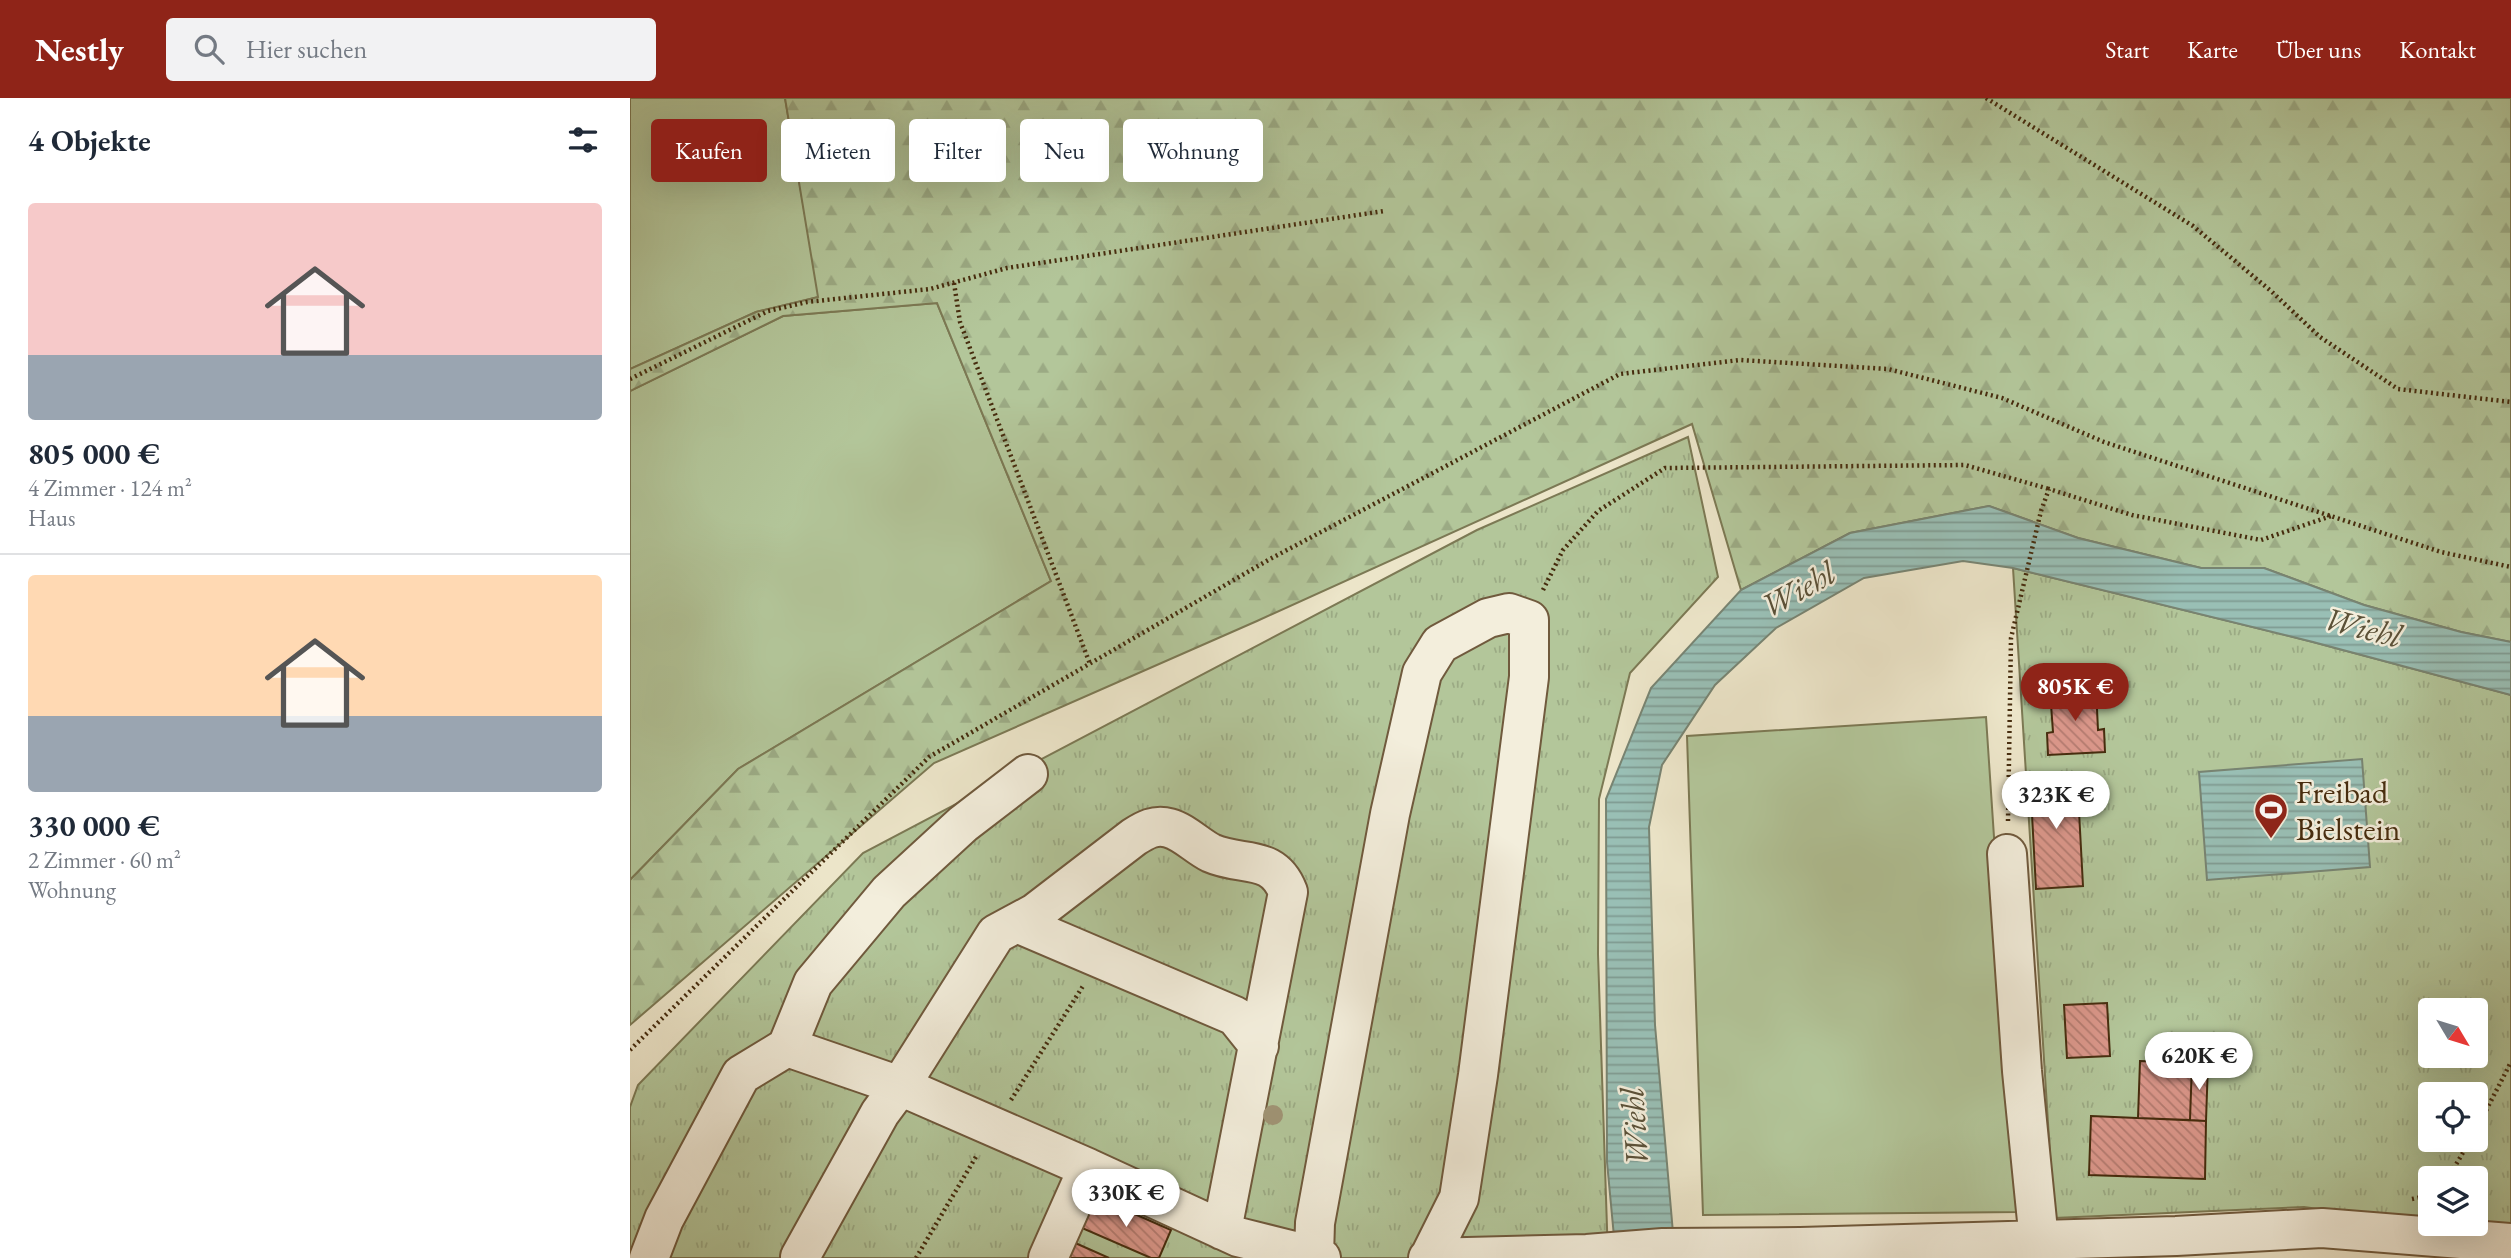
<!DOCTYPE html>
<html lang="de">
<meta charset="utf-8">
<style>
body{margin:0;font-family:"EB Garamond",serif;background:#f2f2f3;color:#1f2937;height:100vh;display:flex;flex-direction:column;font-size:26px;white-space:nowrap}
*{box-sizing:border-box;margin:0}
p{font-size:23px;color:#747a83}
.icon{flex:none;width:38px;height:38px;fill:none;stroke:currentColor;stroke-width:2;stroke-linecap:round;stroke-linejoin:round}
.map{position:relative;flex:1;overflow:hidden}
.details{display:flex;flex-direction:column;background:#fff;width:630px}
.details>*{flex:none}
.top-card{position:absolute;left:21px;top:21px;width:665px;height:63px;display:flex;gap:14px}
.needle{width:46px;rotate:128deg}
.fabs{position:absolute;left:1788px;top:900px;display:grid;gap:14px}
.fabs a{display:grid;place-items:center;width:70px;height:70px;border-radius:7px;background:#fff;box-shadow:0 7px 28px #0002;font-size:35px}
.price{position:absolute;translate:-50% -60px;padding:0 16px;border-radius:24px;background:#fff;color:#222;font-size:23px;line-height:46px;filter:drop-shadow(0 2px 4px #0008)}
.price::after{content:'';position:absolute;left:50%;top:42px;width:21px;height:16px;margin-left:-10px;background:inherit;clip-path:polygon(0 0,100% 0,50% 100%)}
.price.current{background:#8f2418;color:#fff}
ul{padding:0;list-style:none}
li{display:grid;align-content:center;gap:14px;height:371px;padding:0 28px}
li+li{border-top:2px solid #e0e1e3}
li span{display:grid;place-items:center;height:217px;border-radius:7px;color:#555}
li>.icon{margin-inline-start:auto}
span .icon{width:126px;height:126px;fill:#fffc;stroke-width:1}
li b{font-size:30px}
h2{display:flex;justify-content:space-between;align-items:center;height:84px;padding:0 28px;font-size:30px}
.pill{padding:0 24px;border-radius:7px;background:#fff;box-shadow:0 7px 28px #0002;font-size:24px;line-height:63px}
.pill.current{background:#8f2418;color:#fff}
header{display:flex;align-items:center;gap:42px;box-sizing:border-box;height:98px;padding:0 35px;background:#8f2418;color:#fff}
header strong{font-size:33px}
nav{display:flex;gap:38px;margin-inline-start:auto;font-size:24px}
.search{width:490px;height:63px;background:#f2f2f3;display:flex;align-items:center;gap:18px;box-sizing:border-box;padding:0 24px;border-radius:7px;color:#747a83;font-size:26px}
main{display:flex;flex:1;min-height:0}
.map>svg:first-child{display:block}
.grass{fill:#b3c69a;stroke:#7c7954;stroke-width:2}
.forest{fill:url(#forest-firs);stroke:#7c7954;stroke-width:2}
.park{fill:url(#park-tufts);stroke:#7c7954;stroke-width:2;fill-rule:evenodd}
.water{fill:url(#water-rules);stroke:#788472;stroke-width:2}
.building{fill:url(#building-back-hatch);stroke:#462c0e;stroke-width:2}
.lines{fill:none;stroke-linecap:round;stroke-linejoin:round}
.minor-casing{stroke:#705a3d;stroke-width:42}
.path{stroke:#462c0e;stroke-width:4.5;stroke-dasharray:2 3.5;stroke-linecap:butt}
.minor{stroke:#f3eedc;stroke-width:38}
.tree{fill:#a09475}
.labels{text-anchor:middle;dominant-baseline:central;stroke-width:5;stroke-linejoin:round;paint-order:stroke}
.poi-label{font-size:32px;fill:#462c0e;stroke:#f3eedc;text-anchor:start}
.water-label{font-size:33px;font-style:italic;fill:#5b5138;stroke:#f3eedc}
</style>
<header>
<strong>Nestly</strong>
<div class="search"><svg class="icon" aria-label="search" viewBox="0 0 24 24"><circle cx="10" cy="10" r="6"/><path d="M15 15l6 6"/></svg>Hier suchen</div>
<nav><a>Start</a><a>Karte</a><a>Über uns</a><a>Kontakt</a></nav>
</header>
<main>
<section class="details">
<h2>4 Objekte<svg class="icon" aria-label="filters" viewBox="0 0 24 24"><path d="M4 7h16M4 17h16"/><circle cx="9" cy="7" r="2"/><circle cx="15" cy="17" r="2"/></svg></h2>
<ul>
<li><span style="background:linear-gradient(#f6c9c9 70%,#9aa5b1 0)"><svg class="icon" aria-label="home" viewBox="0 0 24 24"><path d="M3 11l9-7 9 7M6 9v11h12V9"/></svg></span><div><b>805 000 €</b><p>4 Zimmer · 124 m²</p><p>Haus</p></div></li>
<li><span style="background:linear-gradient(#ffd9b3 65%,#9aa5b1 0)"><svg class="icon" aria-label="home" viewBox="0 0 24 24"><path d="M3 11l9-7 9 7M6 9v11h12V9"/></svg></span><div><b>330 000 €</b><p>2 Zimmer · 60 m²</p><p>Wohnung</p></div></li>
</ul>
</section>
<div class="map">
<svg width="1881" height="1160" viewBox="0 0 1881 1160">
<defs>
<pattern id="forest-firs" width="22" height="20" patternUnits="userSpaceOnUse" patternTransform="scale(1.75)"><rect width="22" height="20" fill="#b3c69a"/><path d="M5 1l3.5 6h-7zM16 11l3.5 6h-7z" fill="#9baa84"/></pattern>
<pattern id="park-tufts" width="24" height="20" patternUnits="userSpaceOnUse" patternTransform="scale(1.75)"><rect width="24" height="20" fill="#b3c69a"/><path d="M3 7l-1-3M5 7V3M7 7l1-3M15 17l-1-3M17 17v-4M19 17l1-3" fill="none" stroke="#9baa84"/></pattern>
<pattern id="water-rules" width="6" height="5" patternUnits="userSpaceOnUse" patternTransform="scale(1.75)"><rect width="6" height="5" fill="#99bfb5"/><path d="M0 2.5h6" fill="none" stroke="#7f9b92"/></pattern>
<pattern id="building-back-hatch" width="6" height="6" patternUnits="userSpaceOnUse" patternTransform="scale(1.75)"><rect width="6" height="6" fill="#db978b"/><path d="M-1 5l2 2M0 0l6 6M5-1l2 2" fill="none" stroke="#b37b70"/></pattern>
</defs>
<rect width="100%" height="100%" fill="#ece5c9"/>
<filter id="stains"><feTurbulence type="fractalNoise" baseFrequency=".00286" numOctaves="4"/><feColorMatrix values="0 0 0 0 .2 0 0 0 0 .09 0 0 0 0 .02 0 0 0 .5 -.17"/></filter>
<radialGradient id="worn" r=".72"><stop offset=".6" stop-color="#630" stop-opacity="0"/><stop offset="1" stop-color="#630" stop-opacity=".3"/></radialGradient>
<path class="grass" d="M0,0H155L189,199L126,214L0,271Z
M307,205L421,483L108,671L0,782V293L153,218Z
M1356,619L1389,1114L1073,1117L1057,638Z"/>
<path class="forest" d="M155,0H1881V544L1831,534L1734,507L1634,470H1571L1448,440L1359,408L1220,435L1111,492L1062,326L627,523L304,665L0,927V782L108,671L421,483L307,205L153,218L0,293V271L126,214L188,199Z"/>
<path class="park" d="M1058,339L1088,479L1000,575L969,701L968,856L978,1160H0V1009L8,987L233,755L847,432Z
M1383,470L1683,544L1881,597V1138L1674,1109L1424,1120ZM1801,912H1846V957H1801ZM1801,996H1846V1041H1801ZM1801,1080H1846V1125H1801Z"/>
<path class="water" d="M1359,408L1448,440L1571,470H1634L1734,507L1831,534L1881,544V597L1683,544L1383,470L1333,463L1234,480L1146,530L1085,587L1032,667L1019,729L1025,927L1045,1158L986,1160L977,1064L976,701L1021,590L1111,492L1220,435Z
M1732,661L1740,769L1577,782L1569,674Z"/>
<path class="building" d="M1466,590L1468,632L1474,631L1475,654L1418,657L1417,635L1423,634L1420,593Z
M1447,676L1453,788L1406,791L1400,679Z
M1477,905L1480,958L1437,960L1434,907Z
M1510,963L1562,965L1560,1022L1508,1020Z
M1562,965H1578L1576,1023L1560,1022Z
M1461,1018L1576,1023L1575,1081L1459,1077Z
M466,1099L541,1132L529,1160H521L452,1130Z
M443,1144L479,1160H436Z"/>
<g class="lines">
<g class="minor-casing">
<path id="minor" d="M1377,756L1392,973L1409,1143
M387,825L605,918L629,948
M157,949L183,885L259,794L333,726L398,676
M170,1159L250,1015L270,988L366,836L405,815L504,739C515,732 525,726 539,730C554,734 567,748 581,755C612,769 643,755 658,794L592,1132
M19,1160L34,1121L111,977L157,949L270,988L458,1070
M418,1160L458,1070L608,1139L684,1158V1160
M691,1160L684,1158L685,1125L760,716L792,575L810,546L858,520L879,515L899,522V579L848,977L829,1100L799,1160
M798,1160L957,1156L1033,1150L1170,1149L1546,1138L1692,1130L1881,1145"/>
</g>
<path class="path" d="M1356,0L1563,128L1641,193L1690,239L1768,291L1881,304
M324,185L330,224L460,566
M0,281L138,213L177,204L300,191L377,170L754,113
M913,492L933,452L968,413L1035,370L1335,367L1419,391
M1378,723L1381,540L1411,413L1419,391L1502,417L1631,442L1701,418
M0,952L299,659L640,461L990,276L1110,262L1258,271L1372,300L1474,344L1811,454L1881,469
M381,1002L453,888
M1846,1032L1881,964
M1818,1080L1841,1041
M1782,1101L1801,1097
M286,1160L347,1057"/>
<use href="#minor" class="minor"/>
</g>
<circle class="tree" cx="643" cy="1017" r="10"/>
<defs>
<g id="stadium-pin" transform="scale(1.75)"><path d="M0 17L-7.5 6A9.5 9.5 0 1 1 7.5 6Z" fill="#8f2418" stroke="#f3eedc"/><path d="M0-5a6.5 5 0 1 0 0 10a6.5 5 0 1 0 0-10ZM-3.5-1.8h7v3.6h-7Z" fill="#fff"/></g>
</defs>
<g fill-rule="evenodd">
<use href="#stadium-pin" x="1641" y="712"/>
</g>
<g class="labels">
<g class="poi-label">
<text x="1666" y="694">Freibad<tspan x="1666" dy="37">Bielstein</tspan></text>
</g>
<g class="water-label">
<text transform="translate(1168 491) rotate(-29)">Wiehl</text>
<text transform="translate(1733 529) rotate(14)">Wiehl</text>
<text transform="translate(1004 1029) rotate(-94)">Wiehl</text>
</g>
</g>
<rect width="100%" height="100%" filter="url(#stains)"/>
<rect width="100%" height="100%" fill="url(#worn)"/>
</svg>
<div class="fabs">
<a><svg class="needle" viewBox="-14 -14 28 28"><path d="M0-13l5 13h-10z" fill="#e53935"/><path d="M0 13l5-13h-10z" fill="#747a83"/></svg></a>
<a><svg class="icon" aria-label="locate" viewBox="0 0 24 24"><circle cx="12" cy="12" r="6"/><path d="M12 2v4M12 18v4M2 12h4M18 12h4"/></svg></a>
<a><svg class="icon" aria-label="layers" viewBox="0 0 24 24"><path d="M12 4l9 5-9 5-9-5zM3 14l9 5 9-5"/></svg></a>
</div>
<b class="price current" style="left:1445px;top:625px">805K €</b>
<b class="price" style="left:1426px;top:733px">323K €</b>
<b class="price" style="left:1569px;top:994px">620K €</b>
<b class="price" style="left:496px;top:1131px">330K €</b>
<div class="top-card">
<a class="pill current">Kaufen</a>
<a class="pill">Mieten</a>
<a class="pill">Filter</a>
<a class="pill">Neu</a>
<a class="pill">Wohnung</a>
</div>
</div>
</main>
